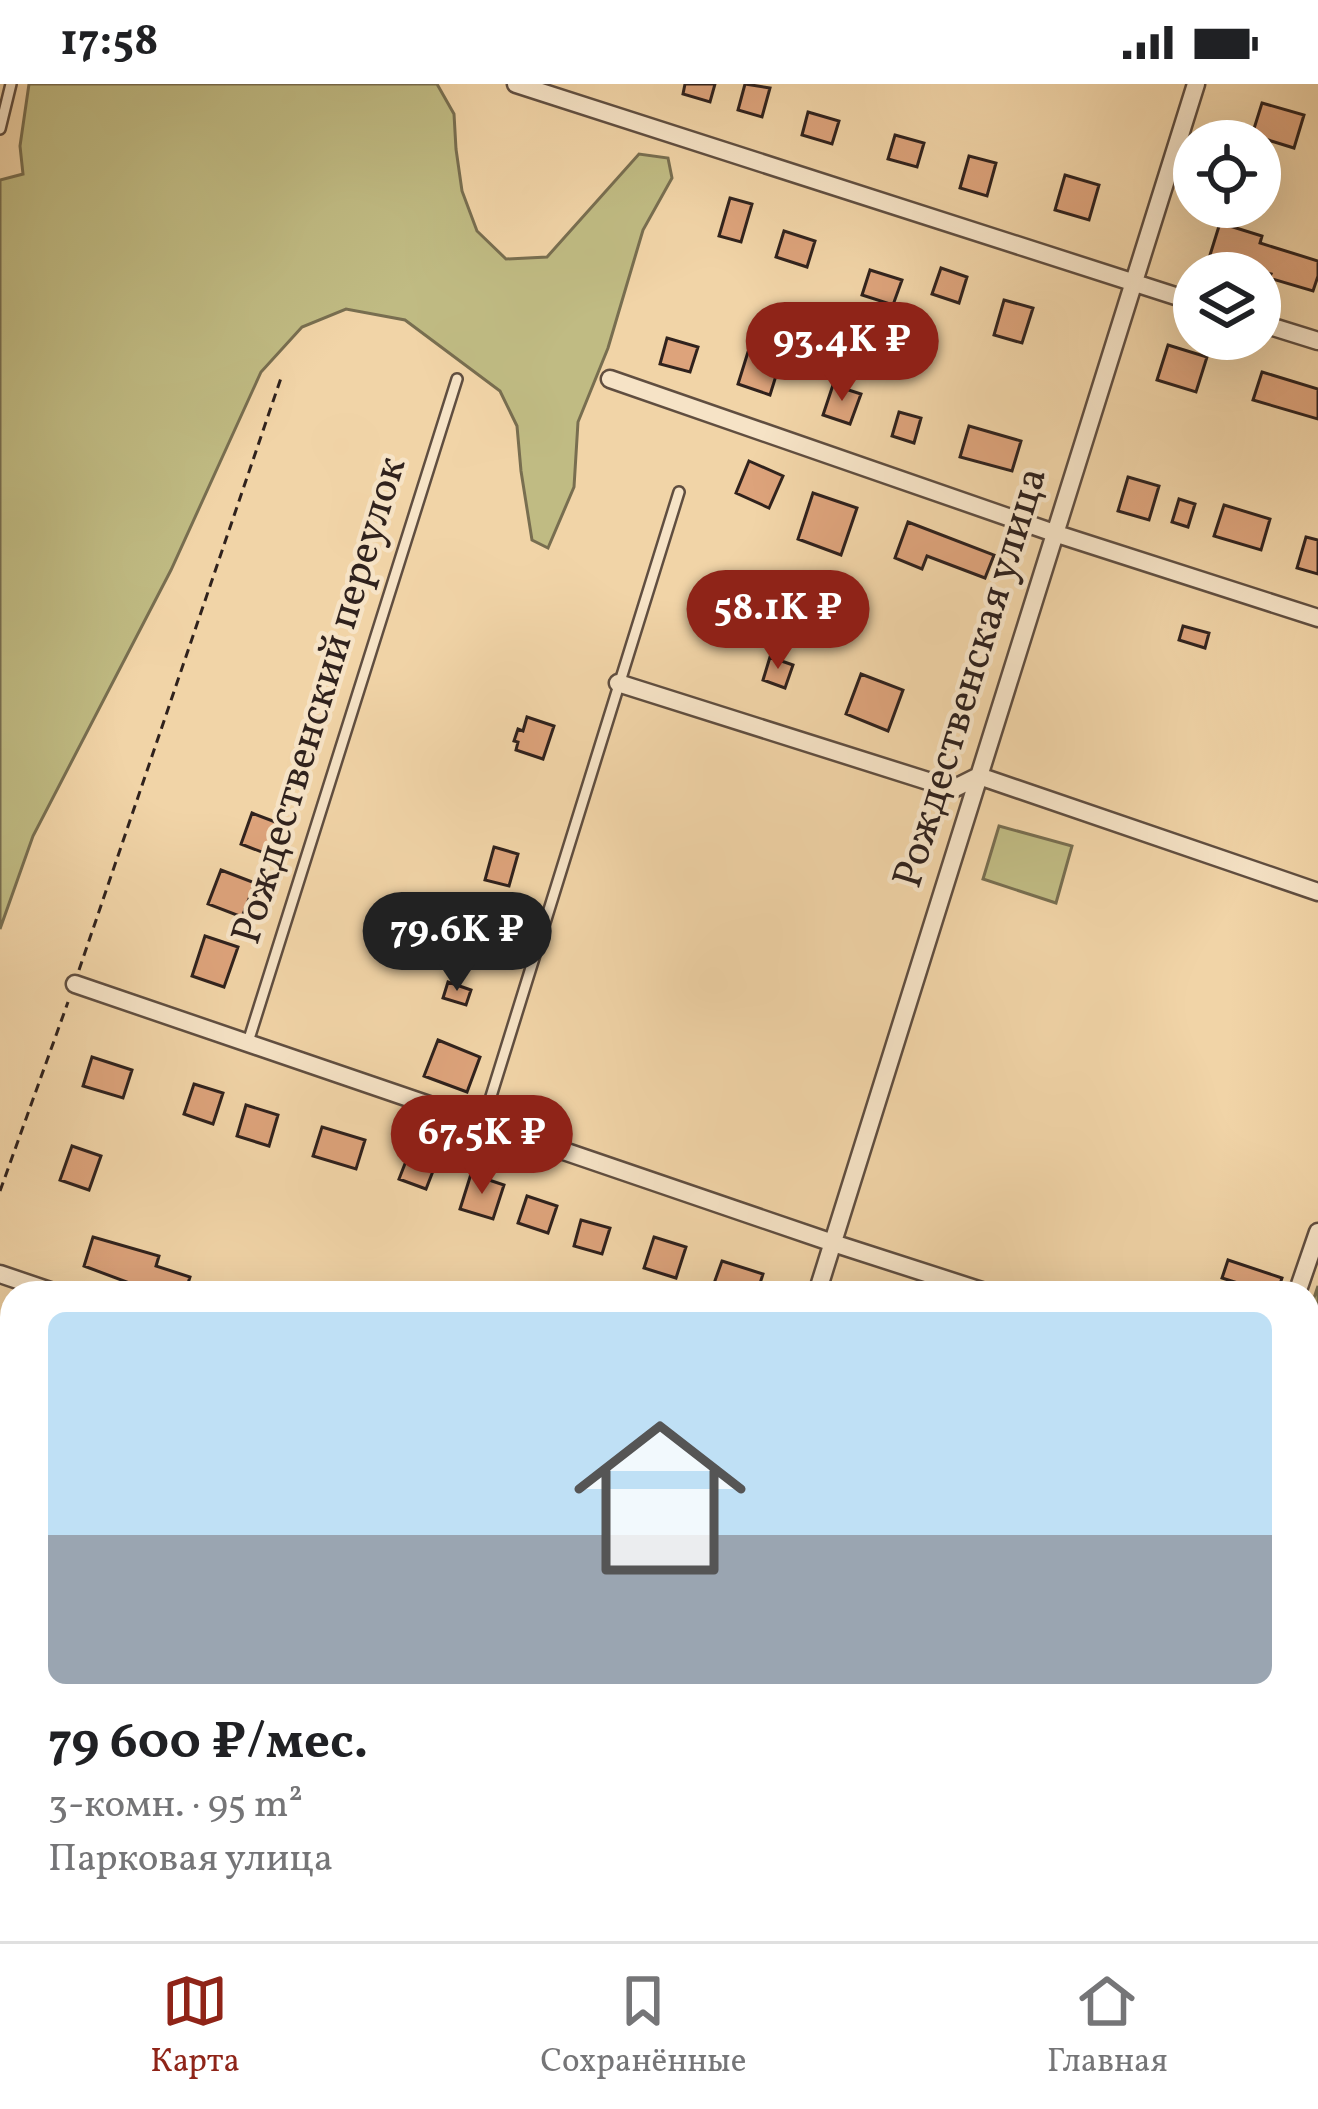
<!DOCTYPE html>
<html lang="ru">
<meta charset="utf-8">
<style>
body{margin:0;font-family:Vollkorn,serif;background:#f6f6f6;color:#202124;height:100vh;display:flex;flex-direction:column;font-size:45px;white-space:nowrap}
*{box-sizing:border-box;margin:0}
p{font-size:39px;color:#757577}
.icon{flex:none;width:66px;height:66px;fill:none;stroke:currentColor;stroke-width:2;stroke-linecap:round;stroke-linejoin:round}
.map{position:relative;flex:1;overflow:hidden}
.side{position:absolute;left:0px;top:1197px;width:1320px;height:660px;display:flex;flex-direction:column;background:#fff;border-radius:36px 36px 0 0;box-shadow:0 12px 48px #0002}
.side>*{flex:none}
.tools{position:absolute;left:1173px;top:36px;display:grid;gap:24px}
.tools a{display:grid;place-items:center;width:108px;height:108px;border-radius:50%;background:#fff;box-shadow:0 12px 48px #0002;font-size:60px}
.price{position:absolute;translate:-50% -102px;padding:0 27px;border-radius:42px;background:#8f2418;color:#fff;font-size:39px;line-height:78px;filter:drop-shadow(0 3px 6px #0008)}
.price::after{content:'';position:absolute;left:50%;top:72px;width:36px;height:27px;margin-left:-18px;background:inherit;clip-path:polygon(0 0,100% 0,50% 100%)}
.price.on{background:#222;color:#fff}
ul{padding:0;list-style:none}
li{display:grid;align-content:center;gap:24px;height:636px;padding:0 48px}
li+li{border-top:3px solid #e0e0e0}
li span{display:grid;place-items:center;height:372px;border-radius:18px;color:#555}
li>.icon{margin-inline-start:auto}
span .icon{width:216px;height:216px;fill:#fffc;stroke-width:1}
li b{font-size:51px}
.status{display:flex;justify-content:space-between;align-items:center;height:84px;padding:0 60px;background:#fff;direction:ltr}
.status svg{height:33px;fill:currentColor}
.dock{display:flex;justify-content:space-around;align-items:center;height:168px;border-top:3px solid #e0e0e0;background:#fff;font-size:33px;color:#757577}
.dock a{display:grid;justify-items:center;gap:6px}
.dock .on{color:#8f2418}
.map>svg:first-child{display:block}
.green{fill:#c0bb83;stroke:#786e50;stroke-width:3}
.building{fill:#dda37b;stroke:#30221d;stroke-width:3}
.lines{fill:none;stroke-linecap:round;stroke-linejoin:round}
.service-casing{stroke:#604e40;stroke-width:14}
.minor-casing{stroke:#604e40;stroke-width:21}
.secondary-casing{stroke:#30221d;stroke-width:28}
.path{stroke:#30221d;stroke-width:3;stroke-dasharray:9 6;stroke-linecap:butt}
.service{stroke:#f6e3c6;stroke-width:9}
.minor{stroke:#f6e3c6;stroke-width:16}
.secondary{stroke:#f6e3c6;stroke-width:24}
.labels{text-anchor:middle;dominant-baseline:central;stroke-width:9;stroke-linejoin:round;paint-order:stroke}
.street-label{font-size:42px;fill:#30221d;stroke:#f6e3c6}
</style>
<div class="status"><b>17:58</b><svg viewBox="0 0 49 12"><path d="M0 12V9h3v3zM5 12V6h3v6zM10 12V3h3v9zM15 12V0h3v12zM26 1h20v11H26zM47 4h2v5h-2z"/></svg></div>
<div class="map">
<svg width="1318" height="1857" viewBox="0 0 1318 1857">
<rect width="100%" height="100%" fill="#f1d4a7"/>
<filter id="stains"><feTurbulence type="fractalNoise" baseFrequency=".00167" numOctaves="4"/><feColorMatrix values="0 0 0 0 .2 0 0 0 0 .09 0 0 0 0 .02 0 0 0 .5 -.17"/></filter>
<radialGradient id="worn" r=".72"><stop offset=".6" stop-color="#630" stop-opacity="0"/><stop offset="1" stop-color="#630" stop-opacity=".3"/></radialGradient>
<path class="green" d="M29,0H437L454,30L456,65L462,107L477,147L506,175L547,173L639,70L668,74L672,94L643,146L608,264L578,338L574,403L548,464L532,456L521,387L517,342L500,307L405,236L346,225L302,243L261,288L171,486L33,752L0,845V96L23,90L20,62Z
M999,742L1072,762L1056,819L983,795Z
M1318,1202V1710L1308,1741V1232Z
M1318,1776V1857H1292L1296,1845H1308V1807Z
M1103,1845H1275L1271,1857H1099Z"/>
<path class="building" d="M685,0H715L710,18L683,10Z
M745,0L770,4L762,33L738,26Z
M1262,19L1304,31L1294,64L1252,51Z
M808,28L839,37L832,60L802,51Z
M895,51L924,59L917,83L888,75Z
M969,72L996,79L987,112L960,104Z
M1065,91L1099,101L1089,136L1055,126Z
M730,114L752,120L741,158L719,152Z
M1220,139L1262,152L1260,159L1318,177V192L1313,207L1269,194L1271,190L1210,171Z
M784,147L815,157L807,183L776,173Z
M941,184L967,193L959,219L932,210Z
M870,186L902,196L893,221L862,211Z
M1004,216L1033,224L1022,259L994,251Z
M667,254L698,263L690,288L660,280Z
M1168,261L1207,273L1196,308L1157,296Z
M748,268L780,279L770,311L738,300Z
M1262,288L1318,305V335L1253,316Z
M833,301L861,310L850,340L823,331Z
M899,328L921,334L914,359L892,352Z
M969,342L1021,357L1012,387L960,373Z
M749,377L783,392L769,424L736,409Z
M1128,393L1159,402L1149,436L1118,427Z
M813,409L857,424L841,471L798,455Z
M1179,415L1195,420L1188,443L1172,438Z
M1224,421L1270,435L1261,466L1214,452Z
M908,438L994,471L985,494L927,472L922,485L895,474Z
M1306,453L1318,456V490L1297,484Z
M1183,542L1209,549L1205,564L1179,556Z
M770,573L793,581L785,604L763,596Z
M861,590L903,606L888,647L846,630Z
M527,633L554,642L543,675L516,666L518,658L514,657L518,645L523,647Z
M252,729L278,739L267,770L241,760Z
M494,763L518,770L509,802L485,796Z
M221,786L255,799L242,833L208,820Z
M205,852L238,863L224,903L192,892Z
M448,898L471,906L466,921L443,914Z
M438,956L480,973L467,1008L424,992Z
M92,973L132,986L123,1014L83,1002Z
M194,1000L223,1009L213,1040L184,1030Z
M246,1021L278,1031L269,1062L237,1052Z
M322,1043L365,1056L356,1085L313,1072Z
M72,1062L101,1072L89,1106L60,1096Z
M408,1072L435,1082L426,1105L399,1095Z
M471,1090L504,1101L493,1135L460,1125Z
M527,1112L557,1122L548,1149L518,1139Z
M581,1136L610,1144L602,1170L574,1162Z
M93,1153L159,1172L156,1182L190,1193L185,1209H156L84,1182Z
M654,1153L686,1163L676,1194L644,1184Z
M1228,1176L1282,1194L1277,1209H1269L1222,1194Z
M722,1177L763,1190L757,1209H724L712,1205Z
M9,1223L12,1224V1280L0,1276V1253Z
M0,1722L12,1726L3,1761L0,1760Z
M289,1845H328L324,1857H285Z
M779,1845H876L906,1854L905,1857H776Z"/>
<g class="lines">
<g class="service-casing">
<path id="service" d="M0,45L11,0
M248,958L457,295
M483,1038L679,408"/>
</g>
<g class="minor-casing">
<path id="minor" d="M516,0L1194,218
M1260,239L1318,257
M610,295L1054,449L1318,534
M618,599L953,705L979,692L1318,808
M75,900L833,1159L988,1209
M0,1190L56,1209
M817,1209L1196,0
M1297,1209L1318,1148
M1308,1312L1318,1315
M0,1503L12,1507
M0,1813L12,1817
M98,1845L135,1857
M1064,1845L1090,1853
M615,1857L618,1845"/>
</g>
<g class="secondary-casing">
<path id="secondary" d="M1308,1771L1318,1740
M1280,1857L1284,1845"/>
</g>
<path class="path" d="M79,886L282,291
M0,1107L68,918"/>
<use href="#service" class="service"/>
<use href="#minor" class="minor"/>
<use href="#secondary" class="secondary"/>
</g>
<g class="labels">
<g class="street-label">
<text transform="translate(972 594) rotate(-73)">Рождественская улица</text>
<text transform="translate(321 617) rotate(-73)">Рождественский переулок</text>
</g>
</g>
<rect width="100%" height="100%" filter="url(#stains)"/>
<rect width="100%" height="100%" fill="url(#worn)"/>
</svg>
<div class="tools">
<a><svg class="icon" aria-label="locate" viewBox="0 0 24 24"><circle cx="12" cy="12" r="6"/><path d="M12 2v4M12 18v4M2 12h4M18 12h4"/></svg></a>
<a><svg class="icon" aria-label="layers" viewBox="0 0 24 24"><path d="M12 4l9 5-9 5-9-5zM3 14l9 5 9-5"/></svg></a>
</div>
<b class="price" style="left:842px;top:320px">93.4K ₽</b>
<b class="price" style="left:778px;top:588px">58.1K ₽</b>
<b class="price on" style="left:457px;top:910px">79.6K ₽</b>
<b class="price" style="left:482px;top:1113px">67.5K ₽</b>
<section class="side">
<ul>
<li><span style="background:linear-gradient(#bfe0f5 60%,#9aa5b1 0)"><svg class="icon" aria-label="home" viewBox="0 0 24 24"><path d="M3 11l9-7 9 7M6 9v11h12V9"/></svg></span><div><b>79 600 ₽/мес.</b><p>3-комн. · 95 m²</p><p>Парковая улица</p></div></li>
</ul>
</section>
</div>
<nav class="dock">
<a class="on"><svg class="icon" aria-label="map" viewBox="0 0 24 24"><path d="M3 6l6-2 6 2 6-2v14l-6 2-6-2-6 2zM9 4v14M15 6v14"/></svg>Карта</a>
<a><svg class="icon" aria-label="saved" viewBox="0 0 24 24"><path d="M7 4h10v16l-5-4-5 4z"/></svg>Сохранённые</a>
<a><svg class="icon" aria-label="home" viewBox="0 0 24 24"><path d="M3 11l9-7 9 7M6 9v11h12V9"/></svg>Главная</a>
</nav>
